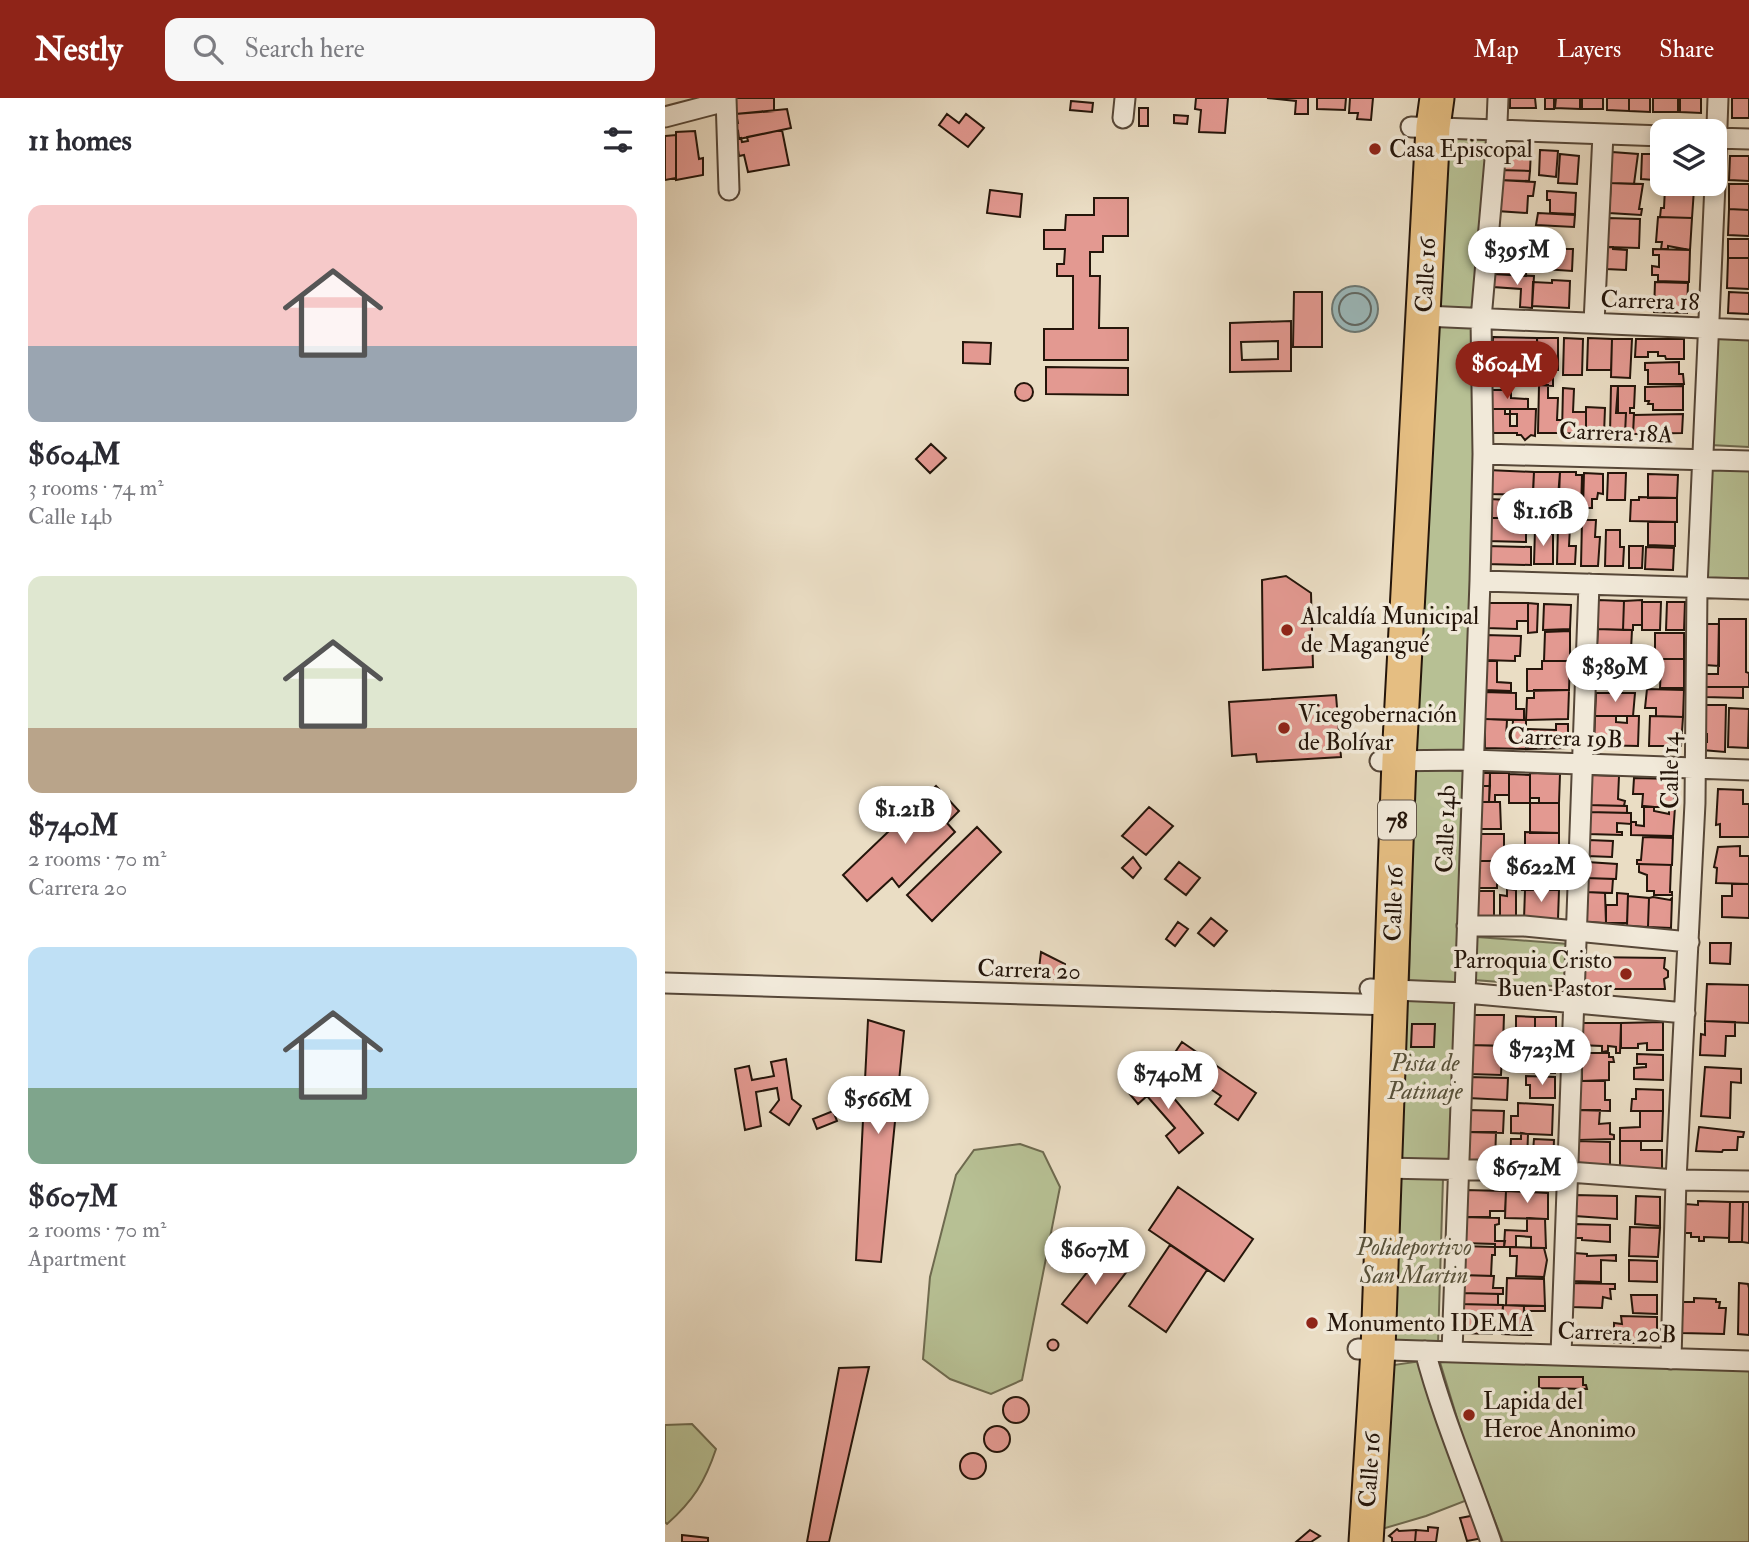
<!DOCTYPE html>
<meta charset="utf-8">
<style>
body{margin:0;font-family:"IM FELL Double Pica",serif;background:#f7f7f7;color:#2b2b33;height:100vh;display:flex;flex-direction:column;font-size:26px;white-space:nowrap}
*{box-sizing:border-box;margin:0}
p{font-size:23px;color:#7c7c81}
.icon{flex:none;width:38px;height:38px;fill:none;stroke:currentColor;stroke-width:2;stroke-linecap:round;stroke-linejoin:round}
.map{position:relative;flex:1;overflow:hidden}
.panel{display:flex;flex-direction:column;background:#fff;width:665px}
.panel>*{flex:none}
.fabs{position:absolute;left:985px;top:21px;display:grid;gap:14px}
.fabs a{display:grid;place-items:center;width:77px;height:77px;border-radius:14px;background:#fff;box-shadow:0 4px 10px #0003;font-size:35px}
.price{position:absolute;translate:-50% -60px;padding:0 16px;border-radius:24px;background:#fff;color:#222;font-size:23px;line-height:46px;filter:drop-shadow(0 2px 4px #0008)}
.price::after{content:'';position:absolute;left:50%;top:42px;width:21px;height:16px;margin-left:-10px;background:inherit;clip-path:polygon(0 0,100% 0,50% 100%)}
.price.current{background:#8f2418;color:#fff}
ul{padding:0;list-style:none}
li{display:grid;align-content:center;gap:14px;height:371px;padding:0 28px}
li span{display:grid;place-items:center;height:217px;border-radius:14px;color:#555}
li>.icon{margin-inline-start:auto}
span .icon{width:126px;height:126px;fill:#fffc;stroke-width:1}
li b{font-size:30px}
h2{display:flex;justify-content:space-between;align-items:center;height:84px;padding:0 28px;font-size:30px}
header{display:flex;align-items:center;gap:42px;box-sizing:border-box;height:98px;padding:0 35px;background:#8f2418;color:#fff}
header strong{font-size:33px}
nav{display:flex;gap:38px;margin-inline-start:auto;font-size:24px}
.search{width:490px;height:63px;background:#f7f7f7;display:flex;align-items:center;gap:18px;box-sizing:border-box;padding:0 24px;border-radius:14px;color:#7c7c81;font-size:26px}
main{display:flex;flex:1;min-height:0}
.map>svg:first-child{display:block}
.green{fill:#b7c094;stroke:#6e6a4f;stroke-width:2}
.water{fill:#9bbabd;stroke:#6b7875;stroke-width:2}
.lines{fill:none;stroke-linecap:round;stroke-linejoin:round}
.shore{stroke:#606864;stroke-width:2}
.building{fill:#e39991;stroke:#24150a;stroke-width:2;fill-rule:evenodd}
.minor-casing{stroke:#564738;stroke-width:23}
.trunk-casing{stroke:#24150a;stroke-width:37}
.minor{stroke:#f1e9d9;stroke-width:19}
.trunk{stroke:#e5be82;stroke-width:33}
.poi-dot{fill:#8f2418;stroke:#f1e9d9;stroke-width:2.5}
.labels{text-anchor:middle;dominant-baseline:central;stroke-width:7;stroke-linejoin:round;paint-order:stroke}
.shield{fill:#f1e9d9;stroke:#625548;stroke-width:2}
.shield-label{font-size:23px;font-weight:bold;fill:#24150a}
.poi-label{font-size:24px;fill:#24150a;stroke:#f1e9d9;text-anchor:start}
.street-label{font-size:24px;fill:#24150a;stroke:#f1e9d9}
.park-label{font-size:24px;font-style:italic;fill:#57513a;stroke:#f1e9d9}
</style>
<header>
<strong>Nestly</strong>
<div class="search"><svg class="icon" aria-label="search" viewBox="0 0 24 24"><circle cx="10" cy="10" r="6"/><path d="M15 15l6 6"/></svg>Search here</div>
<nav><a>Map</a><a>Layers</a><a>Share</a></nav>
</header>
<main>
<section class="panel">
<h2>11 homes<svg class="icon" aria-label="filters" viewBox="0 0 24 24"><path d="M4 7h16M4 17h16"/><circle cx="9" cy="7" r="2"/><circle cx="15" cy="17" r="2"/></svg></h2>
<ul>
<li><span style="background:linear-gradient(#f6c9c9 65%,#9aa5b1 0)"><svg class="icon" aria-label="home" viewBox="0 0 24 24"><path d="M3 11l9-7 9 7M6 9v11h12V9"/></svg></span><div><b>$604M</b><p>3 rooms · 74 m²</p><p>Calle 14b</p></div></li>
<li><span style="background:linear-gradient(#dfe7d0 70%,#b9a48a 0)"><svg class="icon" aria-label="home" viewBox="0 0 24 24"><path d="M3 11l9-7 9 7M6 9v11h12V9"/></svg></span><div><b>$740M</b><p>2 rooms · 70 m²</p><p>Carrera 20</p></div></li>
<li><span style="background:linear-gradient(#bfe0f5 65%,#7fa58c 0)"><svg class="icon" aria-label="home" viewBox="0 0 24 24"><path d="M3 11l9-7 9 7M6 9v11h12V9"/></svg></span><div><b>$607M</b><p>2 rooms · 70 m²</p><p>Apartment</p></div></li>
</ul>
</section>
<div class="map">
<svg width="1084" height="1444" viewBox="0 0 1084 1444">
<rect width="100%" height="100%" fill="#eaddc4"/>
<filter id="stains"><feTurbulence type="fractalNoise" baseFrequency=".00286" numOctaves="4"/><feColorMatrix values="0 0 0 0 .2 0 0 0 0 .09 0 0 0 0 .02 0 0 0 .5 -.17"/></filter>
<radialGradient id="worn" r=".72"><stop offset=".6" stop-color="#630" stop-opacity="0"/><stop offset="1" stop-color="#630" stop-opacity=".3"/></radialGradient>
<path class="green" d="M774,37H825L802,656L748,657Z
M1084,237V349L1045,347L1049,238Z
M1038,363L1084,364V480H1040Z
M749,671L798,673L795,886L744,884Z
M812,839L903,846L900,889L809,882Z
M729,898L798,901L790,1063L745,1062L722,1056Z
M355,1046L378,1054L395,1089L357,1282L326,1296L285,1281L258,1261L265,1179L291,1077L309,1052Z
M725,1077L778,1080L773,1246L721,1248Z
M774,1261L1084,1271V1444H838L800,1346Z
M756,1263L805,1401L761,1418L717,1431L715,1269Z
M27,1326L51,1351C40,1384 28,1403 2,1426L0,1424V1327Z"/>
<path class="water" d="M667 211a23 23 0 1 1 46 0a23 23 0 1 1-46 0Z"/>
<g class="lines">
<path class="shore" d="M674 211a16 16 0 1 1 32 0a16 16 0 1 1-32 0Z"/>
</g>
<path class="building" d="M70,0H109V13L71,16Z
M531,0H563L560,35L534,34L536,12L530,11Z
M602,0H643V16H630L631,3Z
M652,0H681L680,12L652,11Z
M685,0H708L706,22L692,21L693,15H684Z
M845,0H870L871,10H845Z
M880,0H889V11H880Z
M891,0H915V11L890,10Z
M917,0H938V11H917Z
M942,0H964V13L942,12Z
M964,0H985V14L964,13Z
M988,0H1013V14H988Z
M1015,0H1036V15L1015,14Z
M1067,0H1084V20H1067Z
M406,3L428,5L427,14L405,12Z
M474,10H483V28H474Z
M122,11L126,30L74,41L73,33L68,35L67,27L73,25L71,16Z
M282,16L294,25L301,16L319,30L303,49L274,27Z
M509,17L523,18L522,26L509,25Z
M117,32L124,67L83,74L79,57L74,58L71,41L76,40L77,44L83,43L82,39Z
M30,33L34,61L38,60V77L11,82V34Z
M11,37V80L0,82V38Z
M834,50L866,51L865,73L834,72Z
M875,52L893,53L891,79L874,77Z
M947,54L973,56L969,86L945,85Z
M895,56L914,58L912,86L893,85Z
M977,56H990L989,82L976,81Z
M1065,58H1084V83L1064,82Z
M998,64V86H1029V89L996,87Z
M834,72L865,73L864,83L834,82Z
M834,82L870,84L868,98H863L862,115L832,113Z
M946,85L978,86L974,111H977L976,117L944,115Z
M1064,86H1084V112L1064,111Z
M1000,90L1029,91L1027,120L995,119L996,110H999Z
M325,92L357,96L355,119L322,115Z
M882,93L911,95L910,116L885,115V102H882Z
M429,100H463V138H438V154H425V178H435L434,230H463V262H379V231H408V178H392V166H399L400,151H379V132H400L401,117H429Z
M1064,111L1084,112V138L1063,137Z
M873,115L910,117L909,129L871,127Z
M993,119L1027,120L1025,152L1003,148V151H996L997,144H991Z
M943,120L975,121L974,150L942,149Z
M1063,141H1084V160H1063Z
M830,147L862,148L861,178L829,176Z
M942,149H948V151L962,152L961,172L941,171Z
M880,151H908L907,173L879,171Z
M988,151L1025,152L1024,184L993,183V177H987V168L994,169V157H988Z
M1063,160H1084V191L1062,190Z
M829,176L869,178L867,210L855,209L856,191L828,189Z
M887,182L905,183L904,210L867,208L868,184L887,185Z
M990,184L1023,185L1022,215L989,214Z
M629,194H657V249H628Z
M1064,194L1084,195V216L1063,215Z
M626,223V273L565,274V225ZM613,243V261L577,262L576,244Z
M828,239L872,240V258H827Z
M872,240H893V272H888V288L874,287Z
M899,240L918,241L917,277H898Z
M923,240L947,241L946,272H922Z
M947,241H967L965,280L946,279Z
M971,241H1019V261H1001L1000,258H993V254H983V259H970Z
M298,244L326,245L325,266L298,265Z
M823,263H836V270L845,271V264H874V287H827V270H823Z
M1014,264V276H1018L1019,286H983V272H980V265Z
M381,269L463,270V297L381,296Z
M350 294a9 9 0 1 1 18 0a9 9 0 1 1-18 0Z
M874,287H883V300H893L892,322H897V335H873Z
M946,288H953L951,315H961L960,336H945Z
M953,288H970L969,310H965V315H969L968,336H960L961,315H953Z
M1018,288V312H988V306H983L984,303H980V289Z
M898,290L909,291L908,314H921V336L897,335Z
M826,292H846V300L863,301V311H826Z
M921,309L940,310L939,336H921Z
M826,311H840V316H845V311H871L870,338L866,337L860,342L856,337H852V335H825ZM845,316H852V328H845Z
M1018,316L1017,335L968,336L969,317Z
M266,346L281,360L265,375L251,361Z
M823,372L869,374L868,397L822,396Z
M869,374H895L892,411L867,410Z
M895,374H911V377H917L916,415H909V411H905V421H893Z
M919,375L938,376V396L933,395L932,401H927V410H918Z
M943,375H961L960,402H942Z
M983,376L1013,377L1012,400H983Z
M974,399L1012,400V424L965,423L966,402H974Z
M823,401L845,402L844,410H862V420H823Z
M823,420H861V444L822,443Z
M917,422H931L930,439H935L933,468H916Z
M983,424H1010V448L983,447Z
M893,428L905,429L904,448H911L910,466H892Z
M870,431H879V436H888V466H869Z
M941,432H955V449H959L958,468H940Z
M821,448L866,449V467L821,466Z
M964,448H978L977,470H964Z
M981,449L1009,450L1008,472L980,471Z
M621,478L646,495L648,569L598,572L597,482Z
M933,502L959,503L958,532L933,531Z
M977,502V527H968V532H958L959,503Z
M977,504H996L995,532H977Z
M1002,504H1020L1019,532H1001Z
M822,505H863V523H852V531L821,530Z
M863,505L873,506L872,534L863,535Z
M879,506L906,507L905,531L878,532Z
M1054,521H1081V574L1084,575V589H1039L1040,576H1053Z
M1041,526H1054V568L1040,567Z
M933,531L967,532L966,552H961L960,560H931Z
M905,533V563H879L880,534Z
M990,535H1019V561H990Z
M820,537L856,538L855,558H850V563L820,562Z
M983,561H1019V590H995L996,568H982Z
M931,562H957V590L941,589V584L931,583Z
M820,563H832V584L846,585V593L820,592Z
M877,563H905L904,592L862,593V571H877Z
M1040,589H1078V600L1040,599Z
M982,591L1019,592L1018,619L991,618V610H980Z
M869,592H904L903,621L861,622L862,600H869Z
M819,594L851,595V611H859V622L819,621Z
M931,595H970L968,618H930Z
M671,597L676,659L592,664L591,656L567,658L564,604Z
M1040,607H1061L1060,654L1037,652V644H1042V636H1037Z
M1064,610L1084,611L1083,650L1063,649Z
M930,618H951V624L962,625V618H974L973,648L929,647Z
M985,618L1018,619L1016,648H984Z
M820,621L842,622L841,640L847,641L848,622H861V651L820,650Z
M891,626H903V650L863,651V631L891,632Z
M810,675H825V688H811Z
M825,675H844V697H830V704H824Z
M865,675L895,676L894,705H874V700H865Z
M844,676L865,677V705H844Z
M925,677L954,678L953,701L960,703L959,708L924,707Z
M969,680L1009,681V709H977L978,696H968Z
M271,688L294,713L282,725L290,734L234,789L227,780L202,803L178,777Z
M811,688H825L824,704H810Z
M1053,691L1078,692V706H1084V739H1055V726L1051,727Z
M810,704H835L836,731H810Z
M865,705H894V735H865Z
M924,707L962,708V715L924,714Z
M979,708L989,709V713L1004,716V709H1010L1008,738L966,737V724H971V727L979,728Z
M484,709L508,728L481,757L457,738Z
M924,714L966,715V726L952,725V734H957V737L923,736Z
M312,729L336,754L267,823L242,797Z
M860,734L894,735V750H860Z
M810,736H839V763H809Z
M978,739L1008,740L1007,767L972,766V762H976Z
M923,742L948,743L947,759L922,758Z
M1075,748V758H1084V786L1051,785L1052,770L1049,769L1053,749Z
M851,750H894V763H851Z
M468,759L476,770L468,780L457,770Z
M812,763H846V769H844L845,774H839V783L832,782V790H809Z
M860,763H894V792H857Z
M514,764L535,780L521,797L500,781Z
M922,764L952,766L951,781L921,780Z
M974,766L1006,767L1005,794H1007V797H989V793H982V777L974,774Z
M921,780L948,781L947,795L921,794Z
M1067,786H1084V820L1057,819V798H1067Z
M842,791L851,792V821L835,819V797L842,798Z
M860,792H894L893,821H859Z
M809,793H829V820H809Z
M921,794L940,795L941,825L920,824Z
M952,795L963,796L962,825H941V807H952Z
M963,798L984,800L983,829L962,828Z
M988,799L1005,802L1007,800L1006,830L983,829L984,800Z
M546,820L562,833L549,848L533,835Z
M513,824L523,831L510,848L501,841Z
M1045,845H1066L1065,866L1045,865Z
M376,854L400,866L398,882L373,879Z
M919,859L1000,860L999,870L1003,873V879L999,881L1000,891H919Z
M1042,886L1084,887V925L1040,923Z
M806,917H839L838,948L805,947Z
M851,918L870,919V945L851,943Z
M870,919H891V944L884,943V947L870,946Z
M203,922L239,933L216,1164L191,1162Z
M1040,923L1070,924V938H1061L1060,958L1035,957L1036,936L1040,937Z
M998,924V952H982V945L973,946V950H956V925Z
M913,925H956L955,955H951V949L943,948V953L937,954V948L913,947Z
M747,926H770L769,949H746Z
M517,944L591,995L573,1022L550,1006L556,998L526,978L519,989L497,974Z
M805,947L848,948V958H837L836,977L804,976Z
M860,948L891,950L890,975L860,974Z
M917,955H944V959H948L949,964H944V982L917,983Z
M972,956L998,957V982L969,981V970L981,969V966H972Z
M121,961L127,1001L136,1008L124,1027L105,1014L114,1002L112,990L91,994L96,1028L80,1032L70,971L84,968L87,982L109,978L106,964Z
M1040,969L1076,971V985L1066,984L1065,1020L1036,1018Z
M487,974L538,1035L514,1055L501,1038L510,1030L482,998L473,1006L463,994Z
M861,978L890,979V1000H865V987H861Z
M804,979L843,980L842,1002L803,1000Z
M913,983H940V1002H945V1013L913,1012Z
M971,991L998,992V1013H966L967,1001H971Z
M853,1005L888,1007L887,1037L846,1035V1018H853Z
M803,1012L839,1013L838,1035L802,1034Z
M913,1012H935L934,1026L945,1025V1036L949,1037V1041L913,1042Z
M168,1013L172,1023L152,1031L148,1021Z
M975,1013H998L997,1043H955V1030L975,1029Z
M1034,1029L1079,1034L1078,1039H1073L1072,1052H1058L1057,1054L1031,1053Z
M802,1034H831L830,1064L801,1063Z
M856,1035L863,1036L862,1065L845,1064L846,1041H856Z
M869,1041L889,1042L888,1067L867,1065Z
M913,1043L945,1044V1071H912Z
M955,1043H976V1052H997V1072L955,1073Z
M513,1089L588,1141L559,1183L484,1132Z
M799,1092L841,1093L840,1113H825V1119H798Z
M841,1093L883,1095V1121L840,1120Z
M910,1097L952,1098V1121L910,1118Z
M971,1098L995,1099V1128L970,1126Z
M1033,1103L1065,1104L1064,1140L1039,1139V1143H1034V1139H1026V1135H1019L1020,1106L1033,1107Z
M1065,1104H1078L1077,1144H1064Z
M1078,1104H1084V1145L1077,1144Z
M798,1119L834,1120V1126L830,1127V1143H840L839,1149H830V1146L797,1145Z
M862,1120L880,1121L881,1150H866V1139L854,1138H851V1149H839L840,1132L862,1133Z
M909,1126L945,1127V1144L917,1142V1140H909Z
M965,1129L995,1130L993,1159L964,1158Z
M505,1147L542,1172L501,1234L464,1208Z
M797,1148L830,1149V1157H827L826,1178L796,1177Z
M845,1149L879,1150L882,1162L879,1179L851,1178L852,1158H845Z
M438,1154L463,1172L422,1225L397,1206Z
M909,1155L922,1156V1158L951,1157V1163L936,1162V1184L908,1183Z
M964,1162L992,1163V1184L964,1183Z
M796,1177L829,1178L828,1190H838V1196L796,1195Z
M842,1180L879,1181L880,1208L841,1207Z
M908,1185L950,1186V1191H945L946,1201L938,1199L937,1210L907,1209Z
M1074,1185L1083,1186L1084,1190V1237L1073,1236Z
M796,1195L833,1196V1207L795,1206Z
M966,1197H992V1216L968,1215Z
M1029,1200L1051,1201V1204H1055L1054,1210H1061L1059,1236L1016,1235L1018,1204H1029Z
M795,1206L838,1207L837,1218L828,1217L827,1236L794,1235Z
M838,1207L859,1208L858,1237L837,1236Z
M859,1208H880V1213H859Z
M956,1218L992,1219V1245H949V1225L957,1226Z
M859,1219H866V1237H858Z
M382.5 1247a5.5 5.5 0 1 1 11 0a5.5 5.5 0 1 1-11 0Z
M204,1269L164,1444H142L174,1270Z
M874,1279H918V1287H921L922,1291L874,1290Z
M338 1312a13 13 0 1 1 26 0a13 13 0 1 1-26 0Z
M319 1341a13 13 0 1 1 26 0a13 13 0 1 1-26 0Z
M295 1368a13 13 0 1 1 26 0a13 13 0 1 1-26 0Z
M811,1417L818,1440L802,1443L795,1420Z
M763,1429L773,1430L771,1444H750L751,1432L763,1433Z
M732,1431L734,1433L751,1432L750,1444H727V1440L724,1438Z
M645,1432L655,1438L646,1444H631Z
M17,1437L43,1440V1444H17Z"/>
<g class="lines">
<g class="minor-casing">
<path id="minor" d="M61,0L64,92
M0,19L61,3
M458,20L460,0
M746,29L998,38
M1050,40L1084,41
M1050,84L1053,0
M759,218L1084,232
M929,225L938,36
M818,356L1084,363
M815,483L1084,491
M715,663L807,662L1084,672
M802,828H859L1024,844
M0,885L726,907
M705,891L801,895L1020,915
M719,1070L904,1074L1011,1082L1084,1083
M693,1251L1084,1263
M760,1253C777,1318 804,1380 826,1444
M787,1254L815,483L818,356L816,221L831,50L833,0
M896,1257L924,486
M1006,1261L1011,1082L1030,705L1032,490L1050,86"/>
</g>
<g class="trunk-casing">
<path id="trunk" d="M701,1444L713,1252L734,662L768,29L772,0"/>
</g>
<use href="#minor" class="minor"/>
<use href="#trunk" class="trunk"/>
</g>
<g class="poi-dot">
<circle cx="710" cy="51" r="7"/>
<circle cx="622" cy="532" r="7"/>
<circle cx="619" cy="630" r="7"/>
<circle cx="961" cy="876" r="7"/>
<circle cx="647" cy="1225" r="7"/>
<circle cx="804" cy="1317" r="7"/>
</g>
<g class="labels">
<rect class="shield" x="713" y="702.5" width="38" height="39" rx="5"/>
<g class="shield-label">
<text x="732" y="722">78</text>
</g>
<g class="poi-label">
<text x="724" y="51">Casa Episcopal</text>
<text x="636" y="518">Alcaldía Municipal<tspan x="636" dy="28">de Magangué</tspan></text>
<text x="633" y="616">Vicegobernación<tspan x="633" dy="28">de Bolívar</tspan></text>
<text x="947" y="862" text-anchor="end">Parroquia Cristo<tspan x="947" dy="28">Buen Pastor</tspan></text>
<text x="661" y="1225">Monumento IDEMA</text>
<text x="818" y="1303">Lapida del<tspan x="818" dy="28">Heroe Anonimo</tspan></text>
</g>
<g class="street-label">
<text transform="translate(761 177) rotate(-87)">Calle 16</text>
<text transform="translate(985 203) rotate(2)">Carrera 18</text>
<text transform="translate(951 335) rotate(2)">Carrera 18A</text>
<text transform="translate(900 640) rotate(2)">Carrera 19B</text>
<text transform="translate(1005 673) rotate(-90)">Calle 14</text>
<text transform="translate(781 731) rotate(-88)">Calle 14b</text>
<text transform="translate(729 806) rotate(-88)">Calle 16</text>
<text transform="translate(364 872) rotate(2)">Carrera 20</text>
<text transform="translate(952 1235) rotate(2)">Carrera 20B</text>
<text transform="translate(705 1372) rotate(-86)">Calle 16</text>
</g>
<g class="park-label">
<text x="760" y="965">Pista de<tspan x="760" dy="28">Patinaje</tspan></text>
<text x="749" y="1149">Polideportivo<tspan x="749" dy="28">San Martin</tspan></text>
</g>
</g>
<rect width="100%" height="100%" filter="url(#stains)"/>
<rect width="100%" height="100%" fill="url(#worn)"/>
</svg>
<div class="fabs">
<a><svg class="icon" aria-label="layers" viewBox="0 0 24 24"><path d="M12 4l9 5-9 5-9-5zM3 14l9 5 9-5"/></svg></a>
</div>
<b class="price" style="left:852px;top:189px">$395M</b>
<b class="price current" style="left:842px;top:303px">$604M</b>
<b class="price" style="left:878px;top:450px">$1.16B</b>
<b class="price" style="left:950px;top:606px">$389M</b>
<b class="price" style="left:240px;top:748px">$1.21B</b>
<b class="price" style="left:876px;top:806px">$622M</b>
<b class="price" style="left:877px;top:989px">$723M</b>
<b class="price" style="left:503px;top:1013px">$740M</b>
<b class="price" style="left:213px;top:1038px">$566M</b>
<b class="price" style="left:862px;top:1107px">$672M</b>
<b class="price" style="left:430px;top:1189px">$607M</b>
</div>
</main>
